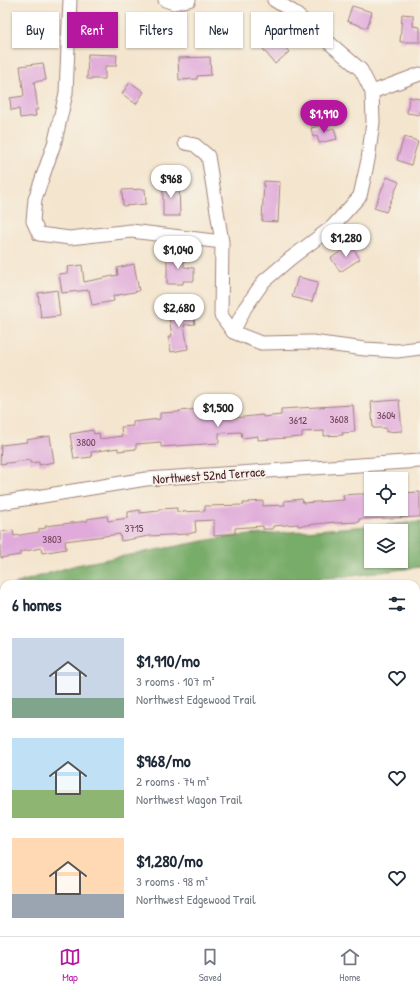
<!DOCTYPE html>
<meta charset="utf-8">
<style>
body{margin:0;font-family:"Patrick Hand",sans-serif;background:#f2f2f3;color:#1f2937;height:100vh;display:flex;flex-direction:column;font-size:15px;white-space:nowrap}
*{box-sizing:border-box;margin:0}
p{font-size:13px;color:#747a83}
.icon{flex:none;width:22px;height:22px;fill:none;stroke:currentColor;stroke-width:2;stroke-linecap:round;stroke-linejoin:round}
.map{position:relative;flex:1;overflow:hidden}
.details{position:absolute;left:0px;top:580px;width:420px;height:356px;display:flex;flex-direction:column;background:#fff;border-radius:12px 12px 0 0;box-shadow:0 1px 3px #0004}
.details>*{flex:none}
.guide{position:absolute;left:12px;top:12px;width:396px;height:36px;display:flex;gap:8px}
.buttons{position:absolute;left:364px;top:472px;display:grid;gap:8px}
.buttons a{display:grid;place-items:center;width:44px;height:44px;border-radius:0px;background:#fff;box-shadow:0 1px 3px #0004;font-size:20px}
.price{position:absolute;translate:-50% -34px;padding:0 9px;border-radius:14px;background:#fff;color:#222;font-size:13px;line-height:26px;filter:drop-shadow(0 1px 2px #0008)}
.price::after{content:'';position:absolute;left:50%;top:24px;width:12px;height:9px;margin-left:-6px;background:inherit;clip-path:polygon(0 0,100% 0,50% 100%)}
.price.active{background:#b5179e;color:#fff}
ul{padding:0;list-style:none}
li{display:flex;align-items:center;gap:12px;height:100px;padding:0 12px}
li span{display:grid;place-items:center;flex:none;width:112px;height:80px;border-radius:0px;color:#555}
li>.icon{margin-inline-start:auto}
span .icon{width:48px;height:48px;fill:#fffc;stroke-width:1}
li b{font-size:17px}
h2{display:flex;justify-content:space-between;align-items:center;height:48px;padding:0 12px;font-size:17px}
.chip{padding:0 14px;border-radius:0px;background:#fff;box-shadow:0 1px 3px #0004;font-size:14px;line-height:36px}
.chip.active{background:#b5179e;color:#fff}
.dock{display:flex;justify-content:space-around;align-items:center;height:56px;border-top:1px solid #e0e1e3;background:#fff;font-size:11px;color:#747a83}
.dock a{display:grid;justify-items:center;gap:2px}
.dock .active{color:#b5179e}
.map>svg:first-child{display:block}
.green{fill:#96c879;stroke:#707452}
.forest{fill:#78ac69;stroke:#61664a;fill-rule:evenodd}
.building{fill:#e0aada}
.lines{fill:none;stroke-linecap:round;stroke-linejoin:round}
.street-casing{stroke:#9f827c;stroke-width:15}
.street{stroke:#fff;stroke-width:13}
.labels{text-anchor:middle;dominant-baseline:central;stroke-width:4;stroke-linejoin:round;paint-order:stroke}
.number-label{font-size:11px;fill:#704257}
.street-label{font-size:13px;fill:#4a1f2b;stroke:#f7f3e8}
</style>
<div class="map">
<svg width="420" height="936" viewBox="0 0 420 936">
<rect width="100%" height="100%" fill="#f7f3e8"/>
<filter id="ink" filterUnits="userSpaceOnUse"><feTurbulence type="fractalNoise" baseFrequency=".025" numOctaves="2"/><feDisplacementMap in="SourceGraphic" scale="8" xChannelSelector="R" yChannelSelector="G"/><feConvolveMatrix kernelMatrix="1 2 1 2 8 2 1 2 1" color-interpolation-filters="sRGB"/></filter>
<filter id="wash" filterUnits="userSpaceOnUse"><feTurbulence type="fractalNoise" baseFrequency=".012" numOctaves="4" result="noise"/><feDisplacementMap in="SourceGraphic" scale="16" xChannelSelector="R" yChannelSelector="G"/><feGaussianBlur stdDeviation="0.9" result="paint"/><feColorMatrix in="noise" values="0 0 0 0 0 0 0 0 0 0 0 0 0 0 0 0 0 1.4 0 .05"/><feComposite in="paint" operator="in"/></filter>
<g filter="url(#wash)">
<rect width="100%" height="100%" fill="#f4e5ce"/>
<path class="green" d="M202,932H370L372,936H202Z"/>
<path class="forest" d="M420,522V567L344,577L199,584H14L76,565L225,537ZM371,531H401V561H371Z
M416,657L420,658V936H372L370,932H416Z"/>
<g id="blocks">
<path class="building" d="M352,6L372,12L367,28L347,21Z
M402,14L413,15V26L420,27V42H400Z
M277,38L289,52L275,64L263,49Z
M88,54L117,55L116,66H105V79H87Z
M210,57L211,75L197,76V79L179,80L178,58Z
M43,63L46,80L34,82L38,110H35L36,116L20,118L19,109L11,110L10,98L24,96L20,66Z
M130,82L144,92L136,104L122,94Z
M409,97L420,99V115L407,113Z
M326,124L327,130L334,128L337,139L319,143L317,136L313,137L311,128Z
M404,137L418,141L411,165L397,160Z
M387,177L399,182L386,212L374,208Z
M264,181L280,182L278,222L262,221Z
M163,182H179L180,216H163Z
M145,189L146,204L123,206L122,190Z
M351,245L360,259L340,272L331,258Z
M167,254H184V267L194,268V281H183V284H167Z
M134,264L139,291L113,296L114,301L92,305L89,290L62,293L59,274L68,273L67,267L82,265L84,282L118,275L117,268Z
M298,277L318,282L312,302L292,297Z
M57,290L60,316L41,318L38,293Z
M176,302L178,315L193,313L195,324L184,325L188,349L171,352L168,337L172,336L167,304Z
M399,400L402,431L386,432V428H373L371,402Z
M353,405L355,432L342,433L343,435L324,436V431L302,432V437L258,440V436L242,438L241,432L219,433V443L161,447V442L136,444V449L118,451V448L91,452L92,457L74,459L70,434L93,430L94,434L99,433L100,439L122,436L121,427L133,426V422L160,419V413L179,412V411L218,407V413H234V418L263,415V417L281,415V409Z
M50,436L54,462L39,465V462L30,463V460L0,464L1,445L27,442L26,440Z
M420,492V517L359,519V522L334,523V522L298,526V524L273,526V529H263V526L235,528V534L214,536V520L195,521L196,532L188,534L149,536L121,541L120,534L65,541L66,549L42,553L41,548L20,552V555L1,558L0,550V532L13,530L14,536L39,532V529L46,528L45,526L88,521L87,519L107,516L108,521L128,518V512L140,510V513L159,511V509L177,508V512L205,511V506L244,505L243,503H249V502L263,501V506L285,505L284,501L302,499L303,503L344,500L343,495L358,494H371V509H401V493Z"/>
</g>
</g>
<g filter="url(#ink)">
<use href="#blocks" fill-opacity="0" stroke="#9f827c" stroke-width="1"/>
<g class="lines">
<g class="street-casing">
<path id="street" d="M70,0L66,93L55,141L35,199L33,221L39,234L70,238L131,231L222,242L221,315L233,332
M165,0L174,3L189,0
M372,92L420,74
M185,143L195,145L208,156L222,242
M233,332L245,308L264,281L291,258L332,227L360,196L368,160L373,122L372,92L361,70L292,11L274,0
M233,332L261,343L312,342L365,349L397,351L420,348
M0,503L146,479L420,461
M0,632L4,634
M193,936V932"/>
</g>
<use href="#street" class="street"/>
</g>
</g>
<g class="labels">
<g class="number-label">
<text x="386" y="415">3604</text>
<text x="339" y="419">3608</text>
<text x="298" y="420">3612</text>
<text x="86" y="442">3800</text>
<text x="134" y="528">3715</text>
<text x="52" y="539">3803</text>
</g>
<g class="street-label">
<text transform="translate(209 475) rotate(-4)">Northwest 52nd Terrace</text>
</g>
</g>
</svg>
<div class="buttons">
<a><svg class="icon" aria-label="locate" viewBox="0 0 24 24"><circle cx="12" cy="12" r="6"/><path d="M12 2v4M12 18v4M2 12h4M18 12h4"/></svg></a>
<a><svg class="icon" aria-label="layers" viewBox="0 0 24 24"><path d="M12 4l9 5-9 5-9-5zM3 14l9 5 9-5"/></svg></a>
</div>
<b class="price active" style="left:324px;top:134px">$1,910</b>
<b class="price" style="left:171px;top:199px">$968</b>
<b class="price" style="left:346px;top:258px">$1,280</b>
<b class="price" style="left:178px;top:270px">$1,040</b>
<b class="price" style="left:179px;top:328px">$2,680</b>
<b class="price" style="left:218px;top:428px">$1,500</b>
<div class="guide">
<a class="chip">Buy</a>
<a class="chip active">Rent</a>
<a class="chip">Filters</a>
<a class="chip">New</a>
<a class="chip">Apartment</a>
</div>
<section class="details">
<h2>6 homes<svg class="icon" aria-label="filters" viewBox="0 0 24 24"><path d="M4 7h16M4 17h16"/><circle cx="9" cy="7" r="2"/><circle cx="15" cy="17" r="2"/></svg></h2>
<ul>
<li><span style="background:linear-gradient(#c9d6e8 75%,#7fa58c 0)"><svg class="icon" aria-label="home" viewBox="0 0 24 24"><path d="M3 11l9-7 9 7M6 9v11h12V9"/></svg></span><div><b>$1,910/mo</b><p>3 rooms · 107 m²</p><p>Northwest Edgewood Trail</p></div><svg class="icon" aria-label="heart" viewBox="0 0 24 24"><path d="M12 20l-8-8c-3-5 5-10 8-4 3-6 11-1 8 4z"/></svg></li>
<li><span style="background:linear-gradient(#bfe0f5 65%,#8fb573 0)"><svg class="icon" aria-label="home" viewBox="0 0 24 24"><path d="M3 11l9-7 9 7M6 9v11h12V9"/></svg></span><div><b>$968/mo</b><p>2 rooms · 74 m²</p><p>Northwest Wagon Trail</p></div><svg class="icon" aria-label="heart" viewBox="0 0 24 24"><path d="M12 20l-8-8c-3-5 5-10 8-4 3-6 11-1 8 4z"/></svg></li>
<li><span style="background:linear-gradient(#ffd9b3 70%,#9aa5b1 0)"><svg class="icon" aria-label="home" viewBox="0 0 24 24"><path d="M3 11l9-7 9 7M6 9v11h12V9"/></svg></span><div><b>$1,280/mo</b><p>3 rooms · 98 m²</p><p>Northwest Edgewood Trail</p></div><svg class="icon" aria-label="heart" viewBox="0 0 24 24"><path d="M12 20l-8-8c-3-5 5-10 8-4 3-6 11-1 8 4z"/></svg></li>
</ul>
</section>
</div>
<nav class="dock">
<a class="active"><svg class="icon" aria-label="map" viewBox="0 0 24 24"><path d="M3 6l6-2 6 2 6-2v14l-6 2-6-2-6 2zM9 4v14M15 6v14"/></svg>Map</a>
<a><svg class="icon" aria-label="saved" viewBox="0 0 24 24"><path d="M7 4h10v16l-5-4-5 4z"/></svg>Saved</a>
<a><svg class="icon" aria-label="home" viewBox="0 0 24 24"><path d="M3 11l9-7 9 7M6 9v11h12V9"/></svg>Home</a>
</nav>
